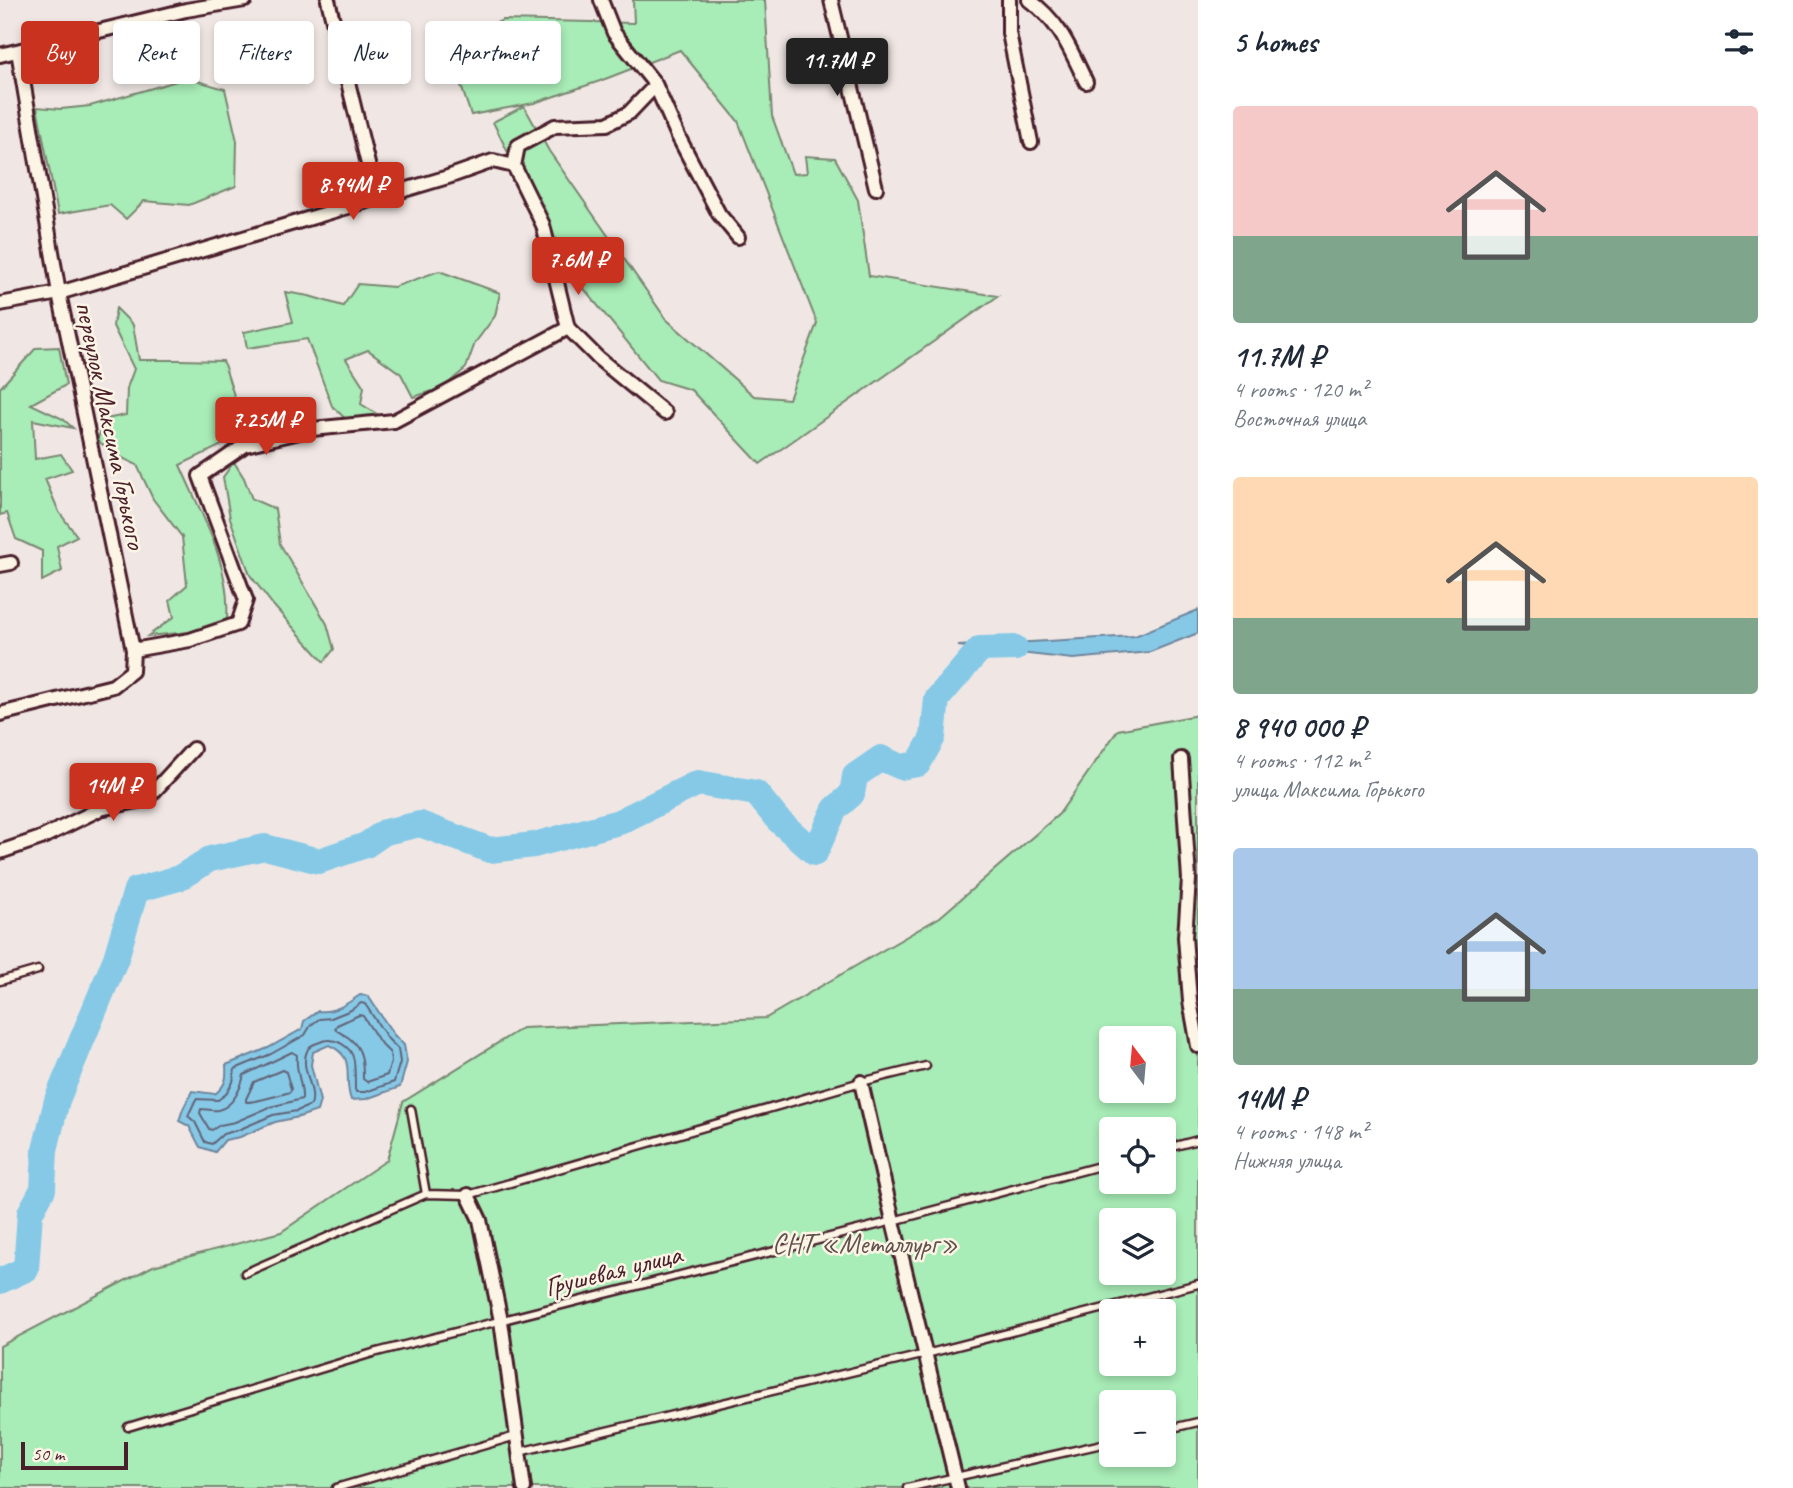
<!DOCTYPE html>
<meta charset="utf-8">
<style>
body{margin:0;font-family:Caveat,sans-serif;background:#f6f6f7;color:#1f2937;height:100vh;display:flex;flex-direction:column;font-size:26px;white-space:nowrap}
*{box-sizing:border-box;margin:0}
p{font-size:23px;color:#747a83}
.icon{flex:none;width:38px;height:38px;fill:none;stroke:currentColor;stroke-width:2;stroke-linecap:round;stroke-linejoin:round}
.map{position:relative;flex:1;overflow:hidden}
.panel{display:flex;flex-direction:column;background:#fff;width:595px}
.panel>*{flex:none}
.hud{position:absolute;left:21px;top:21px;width:665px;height:63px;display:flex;gap:14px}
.needle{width:46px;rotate:344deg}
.controls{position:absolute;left:1099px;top:1026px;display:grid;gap:14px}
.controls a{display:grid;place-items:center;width:77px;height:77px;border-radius:7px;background:#fff;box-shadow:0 4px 10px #0003;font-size:35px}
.scale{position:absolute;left:21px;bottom:18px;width:107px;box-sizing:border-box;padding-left:7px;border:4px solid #4a1f2b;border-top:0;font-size:19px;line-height:24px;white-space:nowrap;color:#4a1f2b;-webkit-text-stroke:5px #fcf5e5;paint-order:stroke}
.price{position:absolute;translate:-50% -60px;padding:0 16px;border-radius:7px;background:#c8321e;color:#fff;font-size:23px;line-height:46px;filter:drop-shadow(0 2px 4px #0008)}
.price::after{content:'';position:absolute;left:50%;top:42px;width:21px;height:16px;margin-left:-10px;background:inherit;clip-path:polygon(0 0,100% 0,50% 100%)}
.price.on{background:#222;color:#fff}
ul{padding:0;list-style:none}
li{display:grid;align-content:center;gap:14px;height:371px;padding:0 35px}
li span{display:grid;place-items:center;height:217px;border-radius:7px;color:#555}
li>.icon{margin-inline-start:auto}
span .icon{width:126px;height:126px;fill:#fffc;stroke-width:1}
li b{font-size:30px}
h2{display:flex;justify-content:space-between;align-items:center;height:84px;padding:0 35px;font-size:30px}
.chip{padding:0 24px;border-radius:7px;background:#fff;box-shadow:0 4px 10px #0003;font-size:24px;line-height:63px}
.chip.on{background:#c8321e;color:#fff}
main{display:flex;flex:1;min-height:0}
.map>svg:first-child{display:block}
.green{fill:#a8ecb7;stroke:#798671;stroke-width:2;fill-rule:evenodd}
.water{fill:#86c9e7;stroke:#6e859c;stroke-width:2}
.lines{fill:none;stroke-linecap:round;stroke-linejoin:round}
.shore{stroke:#626376;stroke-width:2}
.river{stroke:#86c9e7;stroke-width:26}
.lane-casing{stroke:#4a1f2b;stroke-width:11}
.street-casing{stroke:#4a1f2b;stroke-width:18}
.lane{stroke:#fcf5e5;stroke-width:6}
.street{stroke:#fcf5e5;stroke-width:12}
.labels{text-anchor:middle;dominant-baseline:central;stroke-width:5;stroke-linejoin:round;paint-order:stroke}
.street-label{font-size:28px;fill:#4a1f2b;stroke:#fcf5e5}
.park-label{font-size:28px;fill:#62524e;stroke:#fcf5e5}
</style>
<main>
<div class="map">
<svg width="1198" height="1488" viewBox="0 0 1198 1488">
<rect width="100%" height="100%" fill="#f0e7e4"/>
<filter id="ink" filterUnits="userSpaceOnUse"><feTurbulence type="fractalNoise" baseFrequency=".0143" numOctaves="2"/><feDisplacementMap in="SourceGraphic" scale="14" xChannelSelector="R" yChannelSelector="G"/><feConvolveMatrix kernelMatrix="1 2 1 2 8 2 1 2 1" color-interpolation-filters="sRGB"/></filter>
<g filter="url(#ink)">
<path class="green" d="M633,0H765L772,116L793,174L807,173L805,156L835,158L858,200L869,276L998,296L760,464L691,390L658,380L560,259L493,122L524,106L549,151L666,319L754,396L789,399L817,323L738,121L680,50L600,81L534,103L471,115L447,44L503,20L634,23Z
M187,78L225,89L237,141L236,186L189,205L144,201L126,219L110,205L58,214L37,107L61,109L90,106Z
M439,271L500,293L495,316L475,343L466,368L443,388L413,397L401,374L368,350L346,359L364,387L361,404L377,414L352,425L332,406L307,339L247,348L244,332L293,322L285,292L309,296L343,306L358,284L394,287Z
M116,308L133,325L139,360H180L223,361L236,402L239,437L180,465C201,514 231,564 227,619L189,632L148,636L174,617L170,600L187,585L182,537L153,499L137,465L114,454L97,440L106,419L126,415L127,388L134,369L113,326Z
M59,347L66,385L31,404L63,419L73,428L33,420L35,459L61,454L72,470L45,479L59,512L77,536L57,546L62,571L42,581V551L16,539L7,513L0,515V388L36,348Z
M234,462L244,478L252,499L275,509L280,544L327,624L334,649L324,662L273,605L250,575L230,518L223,477Z
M1198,715V1488H0V1346L153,1266L281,1232L387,1160L403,1102L522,1028L766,1018L940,917L1059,814L1118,730ZM1111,1038H1164V1090H1111ZM1111,1129H1164V1181H1111ZM1111,1220H1164V1272H1111ZM1111,1311H1164V1363H1111ZM1111,1402H1164V1454H1111Z"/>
<path class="water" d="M1198,610V633L1150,652L1073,659L958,646L1135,636Z
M360,995L368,996L394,1035L404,1045L407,1062L400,1087L366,1099L351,1100C342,1076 358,1058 329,1045L313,1052L311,1065L320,1101L317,1111L299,1117L275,1122L240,1137L225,1140L215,1152L200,1147L189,1126L179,1121L183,1109L192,1091L215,1094C226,1085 227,1079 226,1065L268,1048L302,1029L304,1021L318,1011C334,1013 347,1004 360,995Z"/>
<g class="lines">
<path class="shore" d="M361,1003L365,1004L388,1039L398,1049L400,1062L394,1082L365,1092H356L355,1089C355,1080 355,1070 354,1061C352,1046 334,1036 320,1042C315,1044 309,1045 307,1051C299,1069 317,1088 311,1105L297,1111L273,1115L238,1130L223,1134L212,1144L205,1142L195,1122L188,1116L196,1099L218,1100L226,1094L233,1082L235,1069L271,1054L305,1035L311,1025L319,1019L331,1018L351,1010Z
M359,1015L363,1016L381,1044L390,1053L391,1062L387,1075L367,1082L363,1079C363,1062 363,1049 349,1038C344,1034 339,1033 335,1029L337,1025Z
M292,1052L297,1055C295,1072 303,1084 302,1099L270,1107L235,1122L220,1125L212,1130L209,1129L200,1113L201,1109C206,1109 212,1111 218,1110C233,1107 241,1088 244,1075Z
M282,1070L286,1072L291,1089L290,1092C280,1095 255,1102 246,1102V1099L254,1082Z"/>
<path class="river" d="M0,1281L26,1269L30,1213L43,1189L45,1150L57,1100L116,958L136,890L179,878L210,859L265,847L319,861L366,845L385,832L420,824L490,850L534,845L619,822L698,783L756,793L778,820L815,853L835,809L852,794L855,776L881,758L901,767L918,764L933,737L937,699L980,649L1015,648"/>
<g class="lane-casing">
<path id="lane" d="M0,981L38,970
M411,1109L426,1194
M1164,1149L1198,1140
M245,1273L426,1194L468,1195L861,1082L926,1066
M128,1427L373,1353L893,1221L1111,1163
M1164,1430L1198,1422
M519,1452L926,1354L1198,1284
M336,1488L516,1436
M907,1488L1111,1442"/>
</g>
<g class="street-casing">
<path id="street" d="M328,0L376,197
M601,0L614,33L655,84L678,136L719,214L738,237
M831,0L876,188
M1009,0V33L1031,142
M1029,0C1060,22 1070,49 1086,82
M0,55L186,10L245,0
M514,166L543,225L568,328L598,358L665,413
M0,304L59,293L448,177L493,161L514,166L518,146L555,126L607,124L629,113L651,90L655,84
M0,565L11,563
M133,650L190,640L238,624L246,600L200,476L245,445L312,429L394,421L568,328
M0,714L113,686L132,671L133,650L59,293L18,51
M1181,759L1189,879L1185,937L1190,1001L1198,1046
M0,852L41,838L100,809L147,799L193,749
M861,1082L893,1221L958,1488
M468,1195L480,1220L501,1321L524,1488"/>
</g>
<use href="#lane" class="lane"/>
<use href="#street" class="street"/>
</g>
</g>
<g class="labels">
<g class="street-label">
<text transform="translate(111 425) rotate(78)">переулок Максима Горького</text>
<text transform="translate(613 1270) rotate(-14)">Грушевая улица</text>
</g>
<g class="park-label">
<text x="865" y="1243">СНТ «Металлург»</text>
</g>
</g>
</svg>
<div class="controls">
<a><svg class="needle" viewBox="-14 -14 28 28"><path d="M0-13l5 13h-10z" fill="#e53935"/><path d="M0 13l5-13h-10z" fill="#747a83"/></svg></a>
<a><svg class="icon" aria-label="locate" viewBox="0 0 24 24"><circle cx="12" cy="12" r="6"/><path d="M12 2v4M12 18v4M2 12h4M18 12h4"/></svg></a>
<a><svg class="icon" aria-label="layers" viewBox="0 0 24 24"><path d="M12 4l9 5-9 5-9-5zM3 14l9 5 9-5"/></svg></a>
<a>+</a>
<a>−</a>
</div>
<div class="scale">50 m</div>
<b class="price on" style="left:837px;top:98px">11.7M ₽</b>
<b class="price" style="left:353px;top:222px">8.94M ₽</b>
<b class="price" style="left:578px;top:297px">7.6M ₽</b>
<b class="price" style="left:266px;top:457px">7.25M ₽</b>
<b class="price" style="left:113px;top:823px">14M ₽</b>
<div class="hud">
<a class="chip on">Buy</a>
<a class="chip">Rent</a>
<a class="chip">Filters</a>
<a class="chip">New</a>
<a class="chip">Apartment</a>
</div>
</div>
<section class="panel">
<h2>5 homes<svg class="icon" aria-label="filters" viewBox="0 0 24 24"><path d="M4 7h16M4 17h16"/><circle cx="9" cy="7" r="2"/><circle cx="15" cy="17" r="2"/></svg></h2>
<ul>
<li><span style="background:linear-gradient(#f6c9c9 60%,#7fa58c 0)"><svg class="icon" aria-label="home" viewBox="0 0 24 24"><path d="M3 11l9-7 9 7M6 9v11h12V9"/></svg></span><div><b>11.7M ₽</b><p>4 rooms · 120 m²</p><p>Восточная улица</p></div></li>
<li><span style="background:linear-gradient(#ffd9b3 65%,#7fa58c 0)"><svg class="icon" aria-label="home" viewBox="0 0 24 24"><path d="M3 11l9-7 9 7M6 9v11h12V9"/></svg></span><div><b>8 940 000 ₽</b><p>4 rooms · 112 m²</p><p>улица Максима Горького</p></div></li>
<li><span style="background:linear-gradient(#a9c7e8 65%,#7fa58c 0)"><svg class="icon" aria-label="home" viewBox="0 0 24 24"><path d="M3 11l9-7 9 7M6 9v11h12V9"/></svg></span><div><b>14M ₽</b><p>4 rooms · 148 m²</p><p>Нижняя улица</p></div></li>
</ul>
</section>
</main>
